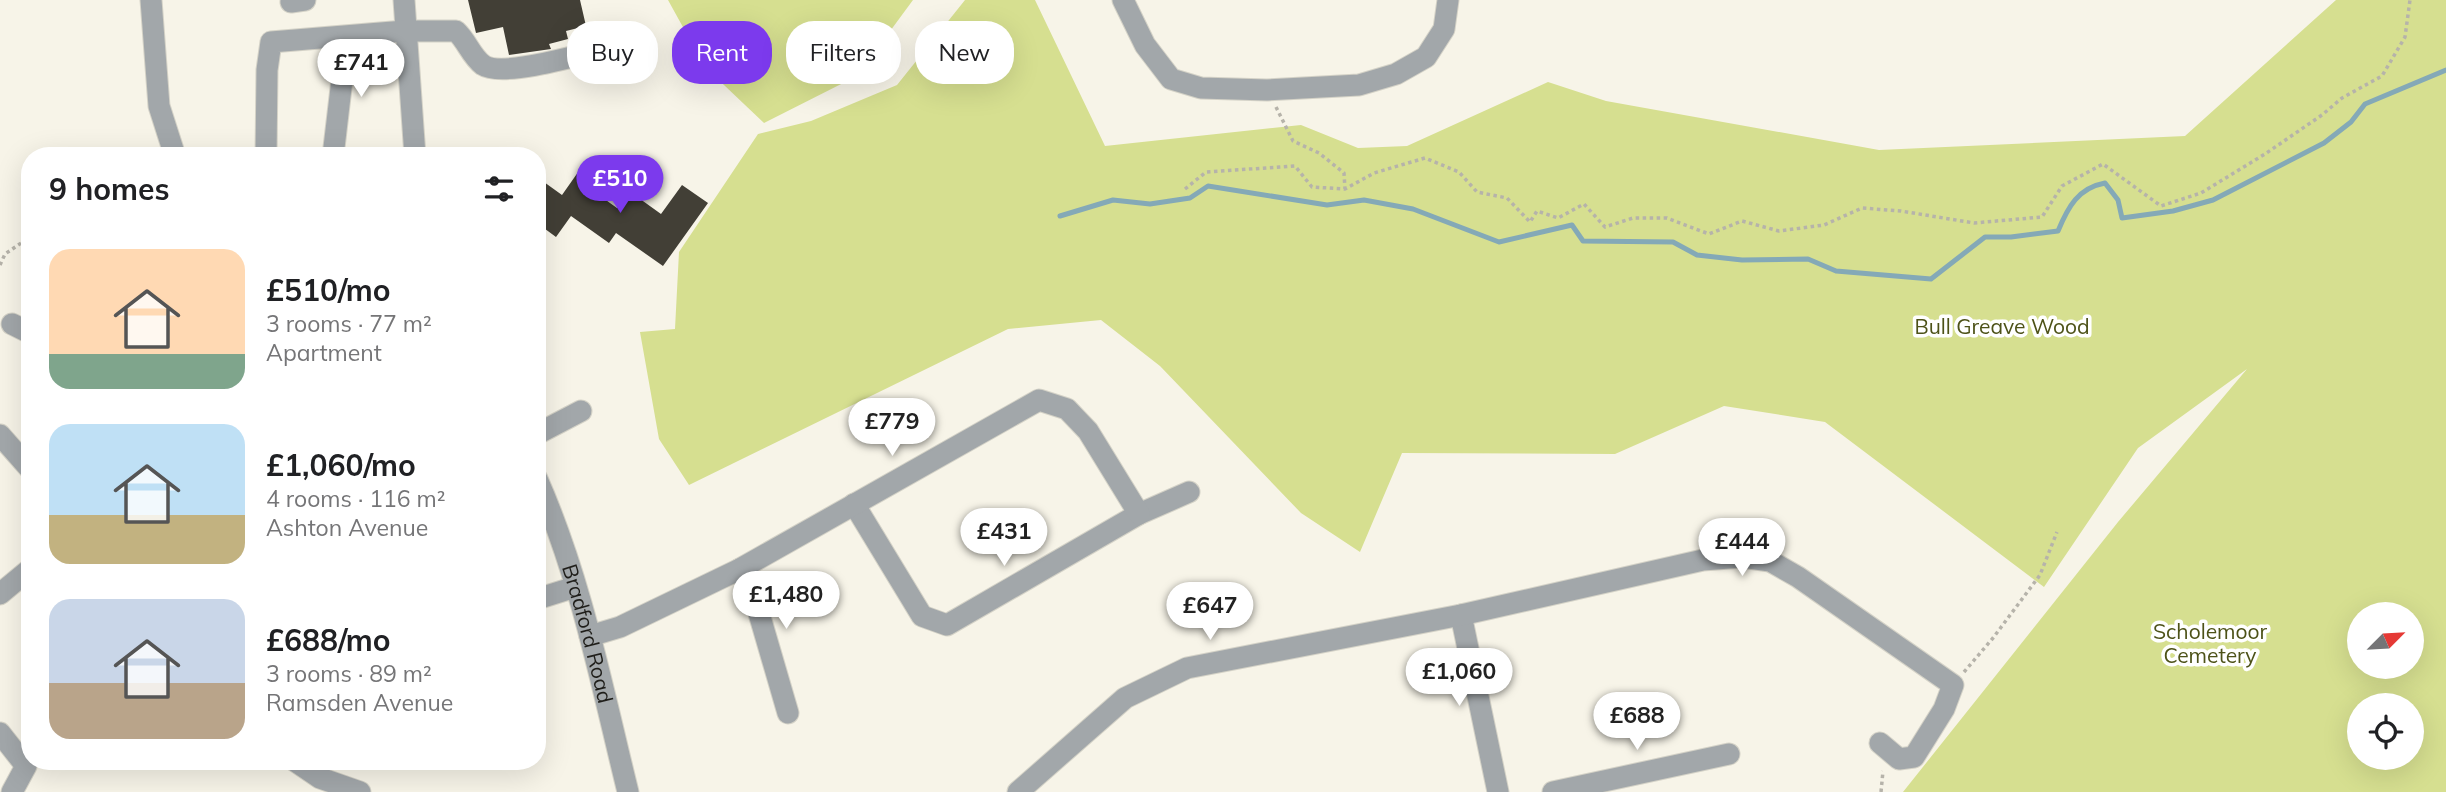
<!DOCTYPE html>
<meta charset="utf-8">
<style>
body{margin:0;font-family:Mulish,sans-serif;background:#f6f6f6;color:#202124;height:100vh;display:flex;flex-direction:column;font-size:26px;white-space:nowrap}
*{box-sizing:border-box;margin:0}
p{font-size:23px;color:#757577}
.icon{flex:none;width:38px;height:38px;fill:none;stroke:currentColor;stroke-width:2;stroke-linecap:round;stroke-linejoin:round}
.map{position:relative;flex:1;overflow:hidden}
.sheet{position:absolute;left:21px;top:147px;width:525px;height:623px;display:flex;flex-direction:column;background:#fff;border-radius:28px;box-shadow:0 7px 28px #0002}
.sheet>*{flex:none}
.banner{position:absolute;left:567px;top:21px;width:665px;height:63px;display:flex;gap:14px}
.needle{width:46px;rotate:66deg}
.tools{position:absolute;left:2347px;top:602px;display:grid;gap:14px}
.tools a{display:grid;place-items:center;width:77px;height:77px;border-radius:50%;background:#fff;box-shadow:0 7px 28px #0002;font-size:35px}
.price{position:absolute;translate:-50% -60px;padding:0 16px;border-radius:24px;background:#fff;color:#222;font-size:23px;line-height:46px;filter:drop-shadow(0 2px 4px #0008)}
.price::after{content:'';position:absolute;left:50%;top:42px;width:21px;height:16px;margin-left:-10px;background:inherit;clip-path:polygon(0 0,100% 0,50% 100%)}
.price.current{background:#7c3aed;color:#fff}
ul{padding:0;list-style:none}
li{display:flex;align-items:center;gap:21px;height:175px;padding:0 28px}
li span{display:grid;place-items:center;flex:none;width:196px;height:140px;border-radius:21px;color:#555}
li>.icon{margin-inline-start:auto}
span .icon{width:84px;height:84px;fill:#fffc;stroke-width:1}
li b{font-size:30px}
h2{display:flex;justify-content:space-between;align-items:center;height:84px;padding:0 28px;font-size:30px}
.pill{padding:0 24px;border-radius:28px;background:#fff;box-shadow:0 7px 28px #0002;font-size:24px;line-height:63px}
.pill.current{background:#7c3aed;color:#fff}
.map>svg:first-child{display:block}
.green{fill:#d6df90;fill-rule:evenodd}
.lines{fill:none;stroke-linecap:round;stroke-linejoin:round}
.stream{stroke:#84a9b7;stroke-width:5}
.building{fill:#423f36}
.minor-casing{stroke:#d4d2c7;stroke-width:23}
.path{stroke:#b6b3aa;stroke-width:3.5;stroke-dasharray:3.5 3.5;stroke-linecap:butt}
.minor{stroke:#a2a7aa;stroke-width:21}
.labels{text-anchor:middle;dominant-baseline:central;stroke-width:7;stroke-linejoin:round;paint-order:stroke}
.park-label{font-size:21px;fill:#4d5218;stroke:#fff}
.street-label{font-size:21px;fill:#1f1e1a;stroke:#fff}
</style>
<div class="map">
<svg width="2446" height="792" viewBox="0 0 2446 792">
<rect width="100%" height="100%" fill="#f7f4e8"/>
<path class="green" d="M668,0H913L857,76L764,123L705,67Z
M965,0H1035L1105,146L1301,125L1358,148L1407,146L1548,82L1606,101L1879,150L2185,136L2336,0H2446V792H1903L2118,522L2247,369L2138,448L2044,587L1825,422L1724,406L1615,454L1402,453L1360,552L1301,513L1160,366L1101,320L1008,329L689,485L659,439L640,332L675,329L679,252L758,134L811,121L897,85ZM2412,614V667H2359V614ZM2412,705V758H2359V705Z"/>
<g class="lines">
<path class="stream" d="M1060,216L1113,200L1150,204L1190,198L1208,186L1327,205L1364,200L1413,209L1499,242L1572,225L1583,241L1673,242L1697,255L1742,260L1808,259L1836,271L1931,279L1985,237H2011L2058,231C2068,207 2078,188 2105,183L2118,200L2122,218L2173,211L2213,200L2324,143L2351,122L2365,104L2446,70"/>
</g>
<path class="building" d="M468,0H580L586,26L566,31L568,39L549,44L551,49L509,55L503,27L476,33Z
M581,168L603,183L596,193L617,208L629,191L661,214L682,185L708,203L663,266L616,233L609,243L571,216L556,237L537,223V177L562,195Z"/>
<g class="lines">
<g class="minor-casing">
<g id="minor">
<path d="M151,0L159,106L175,156"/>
<path d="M404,0L415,156"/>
<path d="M1123,0L1145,45L1171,79L1201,88L1267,90L1359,85L1396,74L1426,57L1444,29L1448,0"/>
<path d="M291,2L305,0"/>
<path d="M266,156L267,70L271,42L405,31H456C467,41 471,56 483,65C504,79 593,51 619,45"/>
<path d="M333,156L347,37"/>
<path d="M12,324L30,333"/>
<path d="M537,434L581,411"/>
<path d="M0,435L30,469"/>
<path id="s1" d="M537,479C581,578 602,687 628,792"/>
<path d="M854,504L922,616L947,625L1139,514L1189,492"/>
<path d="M740,569L751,586L788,713"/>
<path d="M0,594L30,569"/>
<path d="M537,599L575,587"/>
<path d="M1461,615L1498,792"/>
<path d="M590,636L620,627L740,569L1039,400L1067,409L1088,431L1139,514"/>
<path d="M0,733L26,766L12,792"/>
<path d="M295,761L320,778L360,792"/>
<path d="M1018,792L1125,698L1187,668L1461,615L1703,560L1742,557L1770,561L1798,577L1953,685L1944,709L1914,757L1899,759L1880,743"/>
<path d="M1553,792L1729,754"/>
</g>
</g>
<path class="path" d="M1276,107L1293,141L1319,153L1344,173L1345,189
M1185,189L1206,172L1295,166L1312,187L1345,189L1374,173L1425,158L1459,172L1477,192L1507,198L1530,222L1537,211L1558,218L1584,204L1605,227L1633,218H1667L1709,234L1742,221L1779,231L1824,225L1862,208L1901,211L1974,223L2042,217L2062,186L2103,164L2161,206L2201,193L2265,154L2322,115L2342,98L2382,76L2405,37L2410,0
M0,265L5,254L30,237
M1964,672L1993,638L2040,575L2057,532
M1881,792L1883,771"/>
<use href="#minor" class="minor"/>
</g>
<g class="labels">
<g class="park-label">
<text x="2002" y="326">Bull Greave Wood</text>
<text x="2210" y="631">Scholemoor<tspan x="2210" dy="24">Cemetery</tspan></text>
</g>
<g class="street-label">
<text stroke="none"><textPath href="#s1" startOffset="163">Bradford Road</textPath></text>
</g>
</g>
</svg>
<div class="tools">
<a><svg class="needle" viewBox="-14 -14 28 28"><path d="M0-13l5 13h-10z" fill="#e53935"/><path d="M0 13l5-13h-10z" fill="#757577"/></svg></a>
<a><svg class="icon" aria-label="locate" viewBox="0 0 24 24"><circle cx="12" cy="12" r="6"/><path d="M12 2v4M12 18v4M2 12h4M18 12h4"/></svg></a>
</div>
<b class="price" style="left:361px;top:99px">£741</b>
<b class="price current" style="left:620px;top:215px">£510</b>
<b class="price" style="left:892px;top:458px">£779</b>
<b class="price" style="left:1004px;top:568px">£431</b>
<b class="price" style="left:1742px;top:578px">£444</b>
<b class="price" style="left:786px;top:631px">£1,480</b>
<b class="price" style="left:1210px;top:642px">£647</b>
<b class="price" style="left:1459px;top:708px">£1,060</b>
<b class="price" style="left:1637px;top:752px">£688</b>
<div class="banner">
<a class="pill">Buy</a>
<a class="pill current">Rent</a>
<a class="pill">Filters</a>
<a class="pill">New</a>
</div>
<section class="sheet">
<h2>9 homes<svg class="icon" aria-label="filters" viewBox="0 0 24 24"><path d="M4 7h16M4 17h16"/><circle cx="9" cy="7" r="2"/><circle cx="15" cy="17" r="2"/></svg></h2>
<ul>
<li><span style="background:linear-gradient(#ffd9b3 75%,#7fa58c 0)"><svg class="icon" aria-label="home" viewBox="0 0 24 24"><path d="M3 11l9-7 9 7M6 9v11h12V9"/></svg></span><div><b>£510/mo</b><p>3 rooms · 77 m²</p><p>Apartment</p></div></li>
<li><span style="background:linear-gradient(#bfe0f5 65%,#c2b280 0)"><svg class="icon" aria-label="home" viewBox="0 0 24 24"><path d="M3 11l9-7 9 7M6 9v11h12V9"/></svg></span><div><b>£1,060/mo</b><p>4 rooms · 116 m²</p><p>Ashton Avenue</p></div></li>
<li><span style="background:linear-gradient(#c9d6e8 60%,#b9a48a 0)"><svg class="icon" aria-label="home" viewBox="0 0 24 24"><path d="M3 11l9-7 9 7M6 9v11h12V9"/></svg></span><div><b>£688/mo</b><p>3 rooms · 89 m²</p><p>Ramsden Avenue</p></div></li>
</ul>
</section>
</div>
